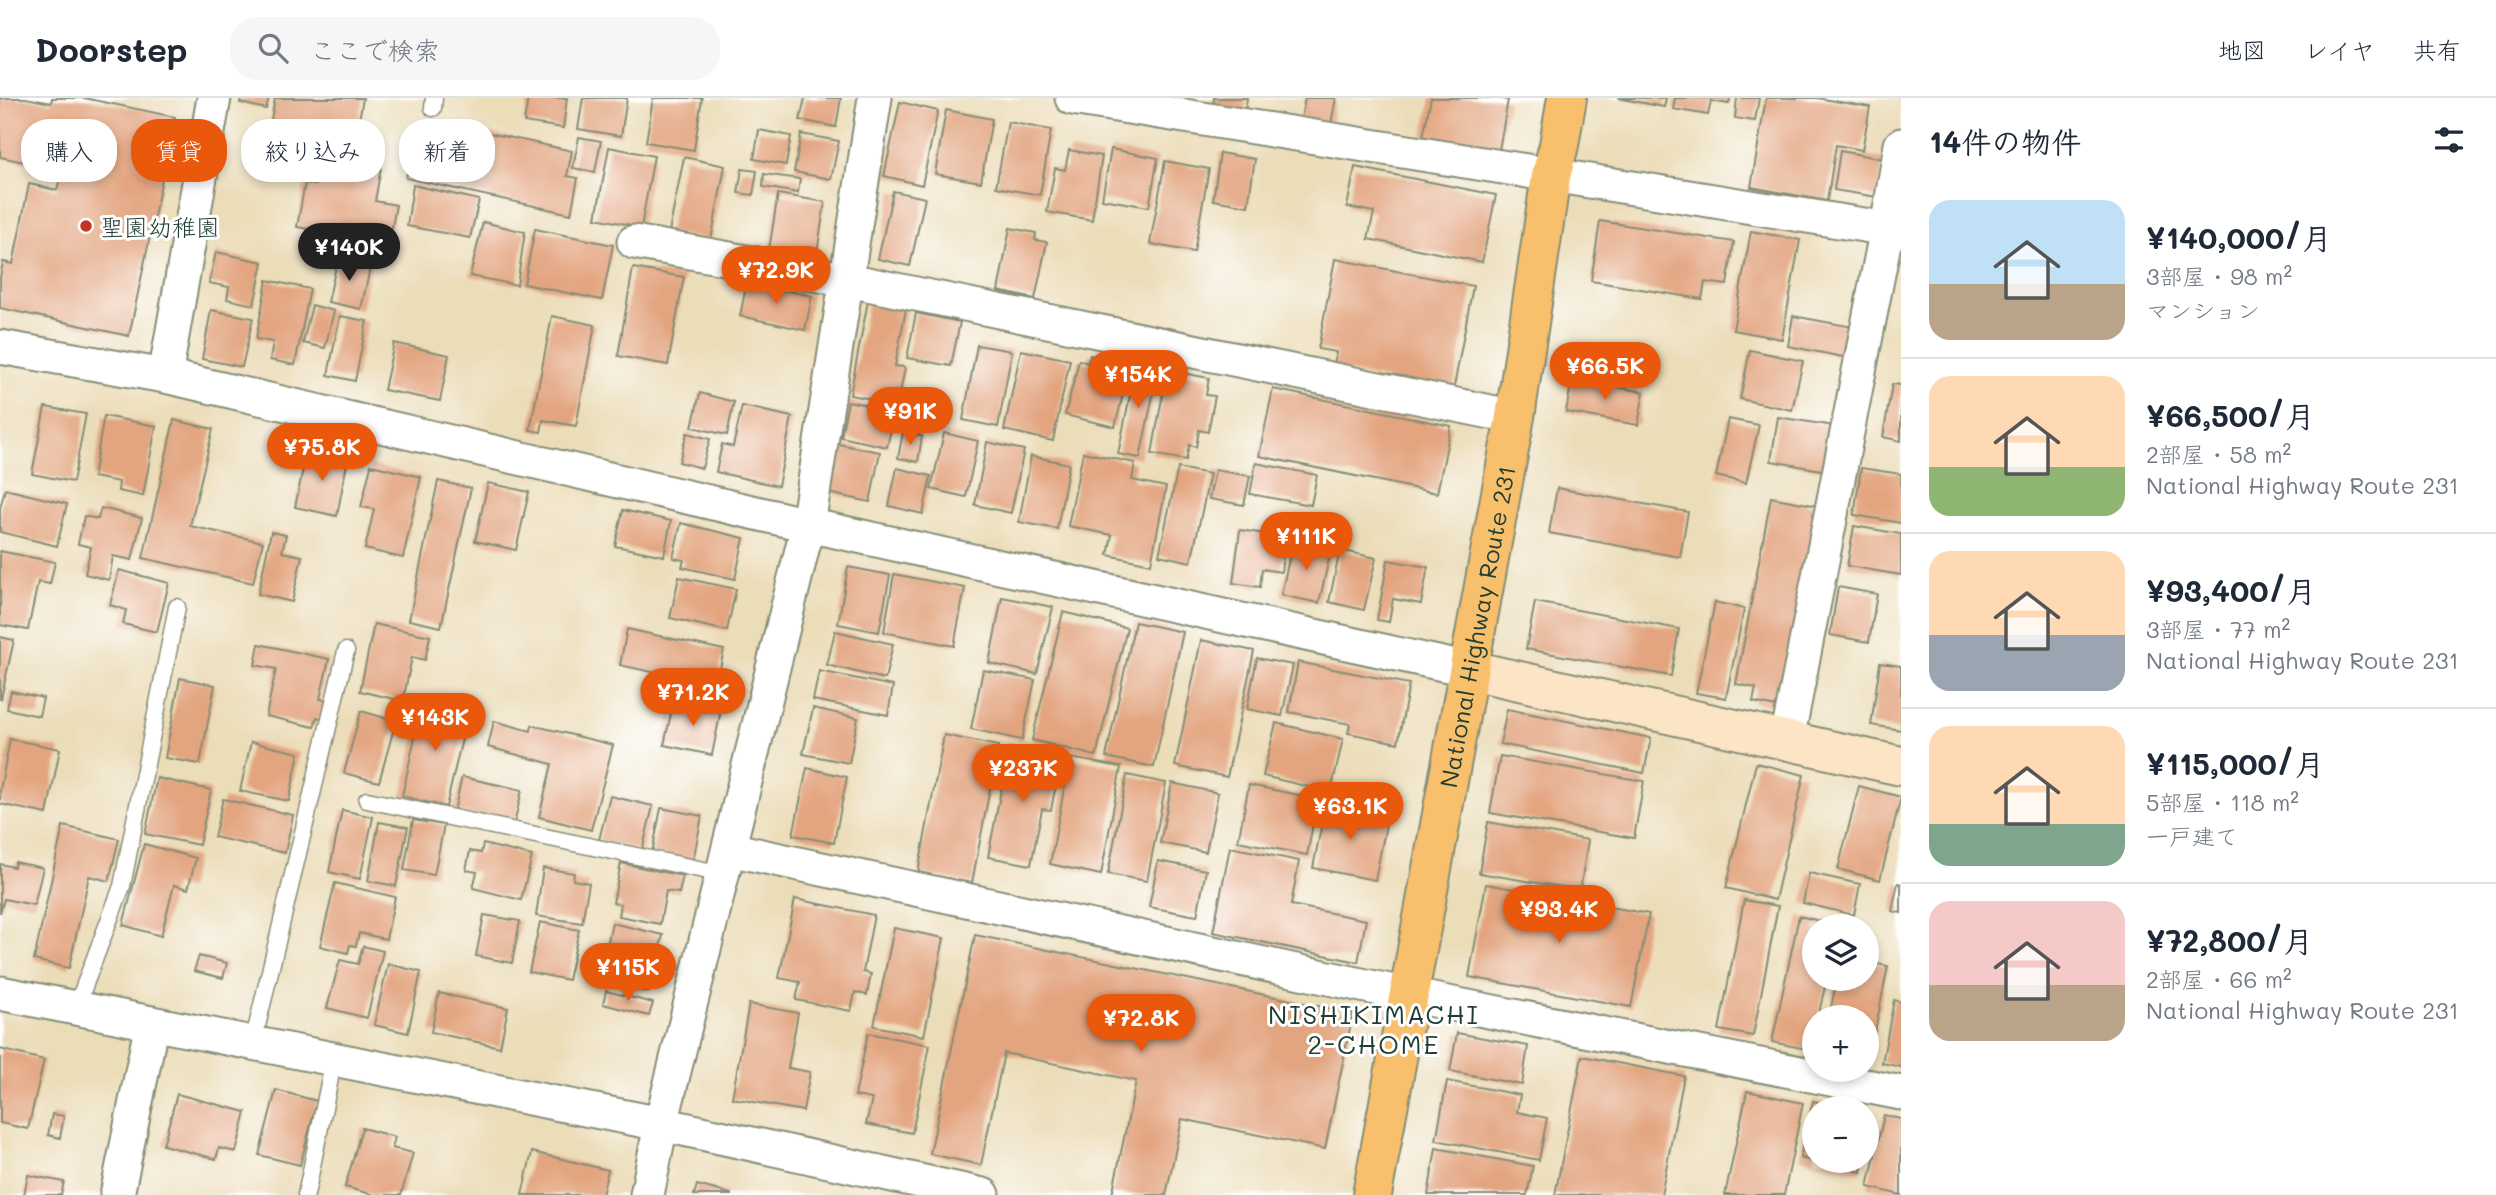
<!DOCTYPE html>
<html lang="ja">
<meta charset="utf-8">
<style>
body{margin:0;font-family:Mali,"Klee One",sans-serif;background:#f6f6f7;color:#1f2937;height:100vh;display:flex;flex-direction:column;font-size:26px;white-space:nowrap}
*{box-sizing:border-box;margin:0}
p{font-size:23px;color:#747a83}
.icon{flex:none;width:38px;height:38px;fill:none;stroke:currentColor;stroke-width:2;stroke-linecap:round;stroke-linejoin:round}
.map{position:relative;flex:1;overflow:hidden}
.sheet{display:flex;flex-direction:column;background:#fff;width:595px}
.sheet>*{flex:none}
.banner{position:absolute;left:21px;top:21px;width:665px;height:63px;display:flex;gap:14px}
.tools{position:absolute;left:1802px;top:816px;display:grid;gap:14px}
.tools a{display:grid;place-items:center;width:77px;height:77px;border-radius:50%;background:#fff;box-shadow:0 4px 10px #0003;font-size:35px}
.price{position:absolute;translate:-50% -60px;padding:0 16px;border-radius:24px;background:#ea580c;color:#fff;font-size:23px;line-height:46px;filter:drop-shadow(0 2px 4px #0008)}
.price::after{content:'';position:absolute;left:50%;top:42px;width:21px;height:16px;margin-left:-10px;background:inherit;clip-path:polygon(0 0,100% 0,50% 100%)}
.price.selected{background:#222;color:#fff}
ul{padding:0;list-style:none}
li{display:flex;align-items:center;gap:21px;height:175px;padding:0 28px}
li+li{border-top:2px solid #e0e1e3}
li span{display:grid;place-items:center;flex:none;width:196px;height:140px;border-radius:21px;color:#555}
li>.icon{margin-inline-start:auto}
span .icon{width:84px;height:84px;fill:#fffc;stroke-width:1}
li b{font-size:30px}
h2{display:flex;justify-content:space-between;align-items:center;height:84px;padding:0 28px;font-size:30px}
.pill{padding:0 24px;border-radius:28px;background:#fff;box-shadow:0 4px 10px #0003;font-size:24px;line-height:63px}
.pill.selected{background:#ea580c;color:#fff}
header{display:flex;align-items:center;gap:42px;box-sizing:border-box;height:98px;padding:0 35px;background:#fff;border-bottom:2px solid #e0e1e3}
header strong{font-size:33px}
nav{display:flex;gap:38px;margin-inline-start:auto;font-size:24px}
.search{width:490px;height:63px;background:#f6f6f7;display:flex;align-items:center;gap:18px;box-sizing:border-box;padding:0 24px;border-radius:28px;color:#747a83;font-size:26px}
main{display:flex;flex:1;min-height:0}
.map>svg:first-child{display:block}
.building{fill:#e3a580}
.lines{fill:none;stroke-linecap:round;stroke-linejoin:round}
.lane-casing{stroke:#868d76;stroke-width:19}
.street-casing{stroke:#868d76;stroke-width:37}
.secondary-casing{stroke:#868d76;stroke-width:42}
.highway-casing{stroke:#868d76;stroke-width:42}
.lane{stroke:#fff;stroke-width:16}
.street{stroke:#fff;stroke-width:33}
.secondary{stroke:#fce5c4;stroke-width:38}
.highway{stroke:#f8bf6c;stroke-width:38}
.poi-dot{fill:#c8321e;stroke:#fff;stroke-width:2.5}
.labels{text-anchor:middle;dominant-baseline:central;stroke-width:6;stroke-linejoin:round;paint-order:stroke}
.poi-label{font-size:24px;fill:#1f3d34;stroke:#fff;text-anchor:start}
.street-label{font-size:24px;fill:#1f3d34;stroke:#fff}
.neighbourhood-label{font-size:26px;letter-spacing:2px;fill:#1f3d34;stroke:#fff}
</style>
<header>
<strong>Doorstep</strong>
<div class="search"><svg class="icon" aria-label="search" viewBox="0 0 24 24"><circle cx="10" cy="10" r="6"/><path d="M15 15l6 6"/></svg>ここで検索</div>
<nav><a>地図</a><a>レイヤ</a><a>共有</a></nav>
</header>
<main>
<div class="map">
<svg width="1901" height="1097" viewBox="0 0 1901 1097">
<rect width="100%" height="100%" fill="#fff"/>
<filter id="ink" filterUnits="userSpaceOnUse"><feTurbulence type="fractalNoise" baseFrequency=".0143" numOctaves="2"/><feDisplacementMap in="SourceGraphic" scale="14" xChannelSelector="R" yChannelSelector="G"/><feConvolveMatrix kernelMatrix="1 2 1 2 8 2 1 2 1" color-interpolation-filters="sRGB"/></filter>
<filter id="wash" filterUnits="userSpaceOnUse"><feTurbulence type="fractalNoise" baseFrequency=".00686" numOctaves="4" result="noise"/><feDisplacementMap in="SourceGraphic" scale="28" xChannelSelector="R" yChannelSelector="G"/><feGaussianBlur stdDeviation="1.57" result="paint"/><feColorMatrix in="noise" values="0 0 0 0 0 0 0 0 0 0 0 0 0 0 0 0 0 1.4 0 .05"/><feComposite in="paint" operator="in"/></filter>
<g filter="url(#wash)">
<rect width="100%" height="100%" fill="#ecddb9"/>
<g id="blocks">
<path class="building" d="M0,0H26L51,5L52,0H84L175,19L129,238L0,210V179L3,164L13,166L29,86L57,92L62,72L0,59Z
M241,0H269L266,11L240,5Z
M275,0H363L356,39L329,34L326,49L268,38Z
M528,0H567L563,30L524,24Z
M583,0H627L621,38L578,31Z
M653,0H702L694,52L646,44Z
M805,0H841L836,29L800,22Z
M1214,0H1247L1245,15L1213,9Z
M1305,0H1336L1331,26L1301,20Z
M1431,0H1497L1508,2L1499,52L1423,39Z
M1618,0H1666L1664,9Z
M1675,0H1730L1729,6L1711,3L1708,17L1673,11Z
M1737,0H1759L1755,23L1735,20Z
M1766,0H1817L1870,9L1862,52L1836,47L1827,103L1751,89Z
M900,4L938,13L922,87L884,78Z
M946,12L992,21L981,84L935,76Z
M434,23L572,53L567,78L578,80L571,116L406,80L417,31L432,35Z
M1008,24L1051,32L1040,97L996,89Z
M759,32L791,38L786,67L754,61Z
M801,36L839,43L831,81L794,74Z
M579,39L601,43L595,74L573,70Z
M349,47L384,53L375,103L396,107L389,145L297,129L305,85L315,87L320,57L346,62Z
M609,49L654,58L641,129L596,120Z
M1111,51L1158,60L1149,109L1102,101Z
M1069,52L1102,58L1092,122L1047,114L1055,70L1065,72Z
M1840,53L1883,61L1877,99L1834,92Z
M1220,55L1255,61L1248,108L1213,102Z
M684,59L725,68L711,142L669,134Z
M1165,63L1209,71L1194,154L1150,146Z
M1355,69L1496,97L1482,164L1368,141L1374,114L1347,109Z
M742,71L757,73L753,97L738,95Z
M764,76L800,81L798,95L763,89Z
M413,87L479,102L470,140L407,128Z
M893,93L925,100L910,168L878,161Z
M778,96L825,104L816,161L769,152Z
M1600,123L1734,144L1727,187L1705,184L1702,201L1591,183Z
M483,124L525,134L517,187L470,178Z
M1010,130L1036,135L1035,142L1047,144L1035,201L998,193Z
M535,131L613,147L602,202L524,186Z
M1751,133L1800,142L1782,241L1733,232Z
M216,154L263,164L254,207L227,201L229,189L209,185Z
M338,159L371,166L361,211L328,204Z
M1335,161L1473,188L1453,294L1333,271L1336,254L1318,251Z
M633,170L684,179L668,267L618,258Z
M267,182L310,191L295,267L270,262L273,244L256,241Z
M747,184L812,198L805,232L740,218Z
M868,203L906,211L895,268L905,269L898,306L850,297Z
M312,207L334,213L325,250L303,245Z
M211,212L253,220L242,269L202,261Z
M916,215L960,224L951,268L907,260Z
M340,218L367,223L355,283L328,277Z
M552,218L595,227L576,328L543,322L541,334L530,332Z
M1793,218L1853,229L1848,260L1788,248Z
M394,245L449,257L440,303L384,292Z
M977,247L1012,253L998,329L963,322Z
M1021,252L1070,262L1053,343L1004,332Z
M1750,252L1803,263L1792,312L1740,301Z
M1090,257L1130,267L1115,329L1065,317L1079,262L1088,265Z
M1137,263L1159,268L1140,360L1118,356Z
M1167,272L1209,280L1206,297L1215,298L1208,334L1199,332L1196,349L1189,347L1186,362L1152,356Z
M1572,281L1644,294L1638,327L1566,314Z
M1892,286L1901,287V343L1883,339Z
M1273,291L1451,328L1437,395L1259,358Z
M700,295L734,304L727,337L692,329Z
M848,303L895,313L887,349L841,339Z
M742,308L792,319L778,388L716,374L722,346L733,349Z
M45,309L86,316L73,384L32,376Z
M104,318L156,328L143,398L118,393L119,384L93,379Z
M1778,319L1834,328L1827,373L1771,363Z
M1728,321L1759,327L1746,385L1716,378Z
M174,322L213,331L190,428L263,444L253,485L143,460Z
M903,334L922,338L918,364L898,360Z
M687,335L710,341L702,370L679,364Z
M944,335L978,343L966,399L931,391Z
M987,344L1024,352L1011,415L975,407Z
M838,346L880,354L870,404L828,395Z
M307,352L348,360L337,418L295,409Z
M1083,354L1135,365L1132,382L1166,389L1151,466L1108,457L1112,437L1068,428Z
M1031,358L1069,366L1057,431L1019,424Z
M1256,365L1317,377L1311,407L1250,396Z
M371,367L421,379L403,460L365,451L374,411L361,409Z
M897,370L931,378L923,416L889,408Z
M1178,370L1210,376L1191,464L1159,457Z
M1861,370L1901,376V425L1854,417Z
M1215,372L1250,378L1244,407L1209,401Z
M438,383L471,390L441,529L409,522Z
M488,385L529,394L516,452L475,443Z
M1557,390L1688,414L1680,459L1549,435Z
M5,391L67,406L57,448L0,434V410Z
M1771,399L1818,408L1781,610L1753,604L1756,590L1736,586Z
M101,410L142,420L132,462L113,458L109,482L85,476L91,449L78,446L84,418L98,421Z
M623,412L671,423L664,458L615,448Z
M681,425L744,440L735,481L682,469L684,462L673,460Z
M1854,428L1901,436V477L1847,468Z
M1240,432L1285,439L1281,474L1262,471L1260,489L1233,485Z
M271,434L286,437L282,454L302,458L292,504L258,496Z
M1293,443L1331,452L1319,505L1281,497Z
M1340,452L1376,460L1364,512L1329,504Z
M0,453L55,464L50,486L38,484L28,532L0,527Z
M1388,462L1428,469L1421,506L1393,501L1389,524L1377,522Z
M848,469L890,477L879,534L838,526Z
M119,472L169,485L157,534L123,526L126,512L110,507Z
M894,476L965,490L954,548L884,534Z
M679,479L736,491L727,533L670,520Z
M1838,489L1877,496L1869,544L1830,537Z
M1002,499L1053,509L1037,576L989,565Z
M1535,504L1679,531L1671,578L1526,551Z
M1715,504L1744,511L1726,600L1696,595Z
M1063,514L1127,530L1096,658L1032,642Z
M1135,524L1183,534L1154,669L1106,659Z
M374,526L430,538L425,562L412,559L403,603L360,593Z
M627,531L724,552L716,588L620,567Z
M835,533L893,546L885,581L827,567Z
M0,539L14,542L1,601H0Z
M1201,542L1254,553L1227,679L1175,668Z
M259,546L329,561L320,601L328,603L324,621L317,619L314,629L266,618L276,571L255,567Z
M1257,560L1293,567L1282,618L1247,611Z
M1298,564L1409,586L1398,645L1348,635L1350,626L1289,614Z
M1880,565L1901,568V632L1871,627Z
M983,572L1035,582L1022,642L971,631Z
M819,573L893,588L888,617L813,602Z
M180,580L215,587L200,666L165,660Z
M11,593L43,600L39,618L7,611Z
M674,602L721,612L712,657L664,647Z
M423,603L469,611L446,709L402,698Z
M813,610L858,620L849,665L803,656Z
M1507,611L1651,640L1644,675L1500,646Z
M361,613L396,623L379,684L344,675Z
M494,623L531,633L532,627L613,647L591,732L539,719L552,666L488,649Z
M1276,625L1343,641L1331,694L1263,678Z
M944,637L998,648L972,785L918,775Z
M10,641L60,651L47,716L0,706V692Z
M251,644L299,655L289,703L240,693Z
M1009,650L1061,660L1051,712L1042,711L1031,767L988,759Z
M1500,658L1644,683L1634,740L1490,715Z
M1070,660L1121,669L1101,777L1050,766Z
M1756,665L1804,677L1775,802L1726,790Z
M807,670L847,679L834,745L793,737Z
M1127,677L1166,685L1147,783L1108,776Z
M462,679L522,692L514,726L454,713Z
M157,680L211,692L199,747L145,736Z
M1172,685L1218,695L1206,754L1160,745Z
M1249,687L1318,701L1307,757L1238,743Z
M1859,688L1901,699L1880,782L1838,771Z
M610,698L653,708L642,753L599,742Z
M223,701L293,717L285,755L214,739Z
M1326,705L1388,717L1375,782L1313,770Z
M661,710L702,718L693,763L652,755Z
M342,712L373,719L360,781L329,774Z
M413,722L444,727L434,777L404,772Z
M379,724L408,729L396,788L368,783Z
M1488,724L1588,742L1580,792L1479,775Z
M63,728L119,741L109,783L89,778L69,870L34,862Z
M144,746L196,760L188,791L174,787L161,838L123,827Z
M483,746L532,758L521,802L473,790L477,774L466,772L470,753L481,755Z
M1230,749L1299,763L1291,807L1366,822L1358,864L1213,834Z
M1158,763L1206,772L1197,818L1149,809Z
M15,764L43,770L34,807L4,801L0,815V766L14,769Z
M621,765L683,778L679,795L666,793L660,826L619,818L621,806L613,805Z
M543,770L574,775L573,782L589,785L582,825L536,818Z
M1809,775L1860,786L1854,817L1803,805Z
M335,785L395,799L386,841L359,835L356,848L350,847L348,855L320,848Z
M1898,785L1901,786V815L1892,813Z
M1486,786L1649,816L1631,909L1469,879Z
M795,801L874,817L863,874L871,876L867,897L855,894L851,913L796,902L800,884L779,880Z
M1744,802L1778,808L1753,938L1719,932Z
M484,817L520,823L512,865L476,858Z
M1799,818L1836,827L1815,828V880H1827L1818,919H1815V936L1811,952L1772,944Z
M540,824L579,832L568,882L529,874Z
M612,825L663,837L649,894L599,883Z
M894,830L944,840L924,938L874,928Z
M975,837L1353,915L1325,1051L1182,1021L1166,1097H1112L1136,983L1004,955L981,1067L930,1056Z
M363,848L383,853L367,920L327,910L340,862L358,866Z
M199,858L227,865L223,880L194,873Z
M1867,864L1888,868L1871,953L1867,952V919H1829L1837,880H1867Z
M388,866L421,874L408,935L374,927Z
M606,893L653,905L649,918L603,906Z
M439,895L508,910L500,949L431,934Z
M1894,902L1901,904V969L1882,965Z
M749,906L798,915L788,970L810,974L803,1013L732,1000Z
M868,935L930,947L912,1035L866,1026L872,1001L855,998Z
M1457,935L1528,948L1522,987L1450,973Z
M0,951L44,962L28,1031L0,1025Z
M1582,958L1684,978L1661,1097H1555Z
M1447,983L1520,997L1517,1014L1547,1020L1539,1062L1436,1042Z
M276,992L317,1003L300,1067L259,1057Z
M1747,993L1803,1005L1784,1097H1725Z
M177,996L246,1014L236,1054L219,1050L216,1061L163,1047Z
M1813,1003L1840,1009L1815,1010V1062H1863L1861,1074L1800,1060Z
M52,1016L64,1018L60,1040L48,1037Z
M1884,1017L1901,1021V1097L1868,1089Z
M362,1030L395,1039L392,1050L413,1055L401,1097H374L345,1089Z
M1436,1050L1533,1068L1527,1097H1428Z
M532,1054L608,1072L602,1097H522Z
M28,1077L64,1084L61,1097H24Z
M697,1087L731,1096V1097H694Z"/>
</g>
</g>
<g filter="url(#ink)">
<use href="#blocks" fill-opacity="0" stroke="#868d76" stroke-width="2"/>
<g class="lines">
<g class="lane-casing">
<path id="lane" d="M433,10L434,0
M367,702L723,776
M76,910L122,788L177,509
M253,945L346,553
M306,1097L334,961"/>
</g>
<g class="street-casing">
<path id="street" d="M1072,0L1901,133
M634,144L848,182L1515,319
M0,249L165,278L808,427L1470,572
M165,278L214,0
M1787,642L1887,130L1901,47
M729,751L1408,897L1901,995
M0,895L661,1026L983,1097
M117,1097L152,925
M647,1097L661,1026L808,427L875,0"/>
</g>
<g class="secondary-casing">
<path id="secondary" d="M1470,572L1901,668"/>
</g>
<g class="highway-casing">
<g id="highway">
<path id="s1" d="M1372,1097L1515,319L1551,78L1559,47L1567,0"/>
</g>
</g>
<use href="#lane" class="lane"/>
<use href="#street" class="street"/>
<use href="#secondary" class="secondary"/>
<use href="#highway" class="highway"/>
</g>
</g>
<circle class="poi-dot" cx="86" cy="128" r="7"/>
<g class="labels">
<g class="poi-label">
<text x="100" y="128">聖園幼稚園</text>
</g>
<g class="street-label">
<text stroke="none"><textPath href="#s1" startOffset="578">National Highway Route 231</textPath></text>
</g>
<g class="neighbourhood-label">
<text x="1374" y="916">NISHIKIMACHI<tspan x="1374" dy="30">2-CHOME</tspan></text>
</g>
</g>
</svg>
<div class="tools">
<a><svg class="icon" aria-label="layers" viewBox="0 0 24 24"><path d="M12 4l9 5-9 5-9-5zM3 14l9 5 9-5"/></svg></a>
<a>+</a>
<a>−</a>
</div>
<b class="price selected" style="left:349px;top:185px">¥140K</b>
<b class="price" style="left:776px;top:208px">¥72.9K</b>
<b class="price" style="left:1605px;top:304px">¥66.5K</b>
<b class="price" style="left:1138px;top:312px">¥154K</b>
<b class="price" style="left:910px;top:349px">¥91K</b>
<b class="price" style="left:322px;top:385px">¥75.8K</b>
<b class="price" style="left:1306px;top:474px">¥111K</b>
<b class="price" style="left:693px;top:630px">¥71.2K</b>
<b class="price" style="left:435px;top:655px">¥143K</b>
<b class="price" style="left:1023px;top:706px">¥237K</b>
<b class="price" style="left:1350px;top:744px">¥63.1K</b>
<b class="price" style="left:1559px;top:847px">¥93.4K</b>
<b class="price" style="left:628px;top:905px">¥115K</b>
<b class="price" style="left:1141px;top:956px">¥72.8K</b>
<div class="banner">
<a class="pill">購入</a>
<a class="pill selected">賃貸</a>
<a class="pill">絞り込み</a>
<a class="pill">新着</a>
</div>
</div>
<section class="sheet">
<h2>14件の物件<svg class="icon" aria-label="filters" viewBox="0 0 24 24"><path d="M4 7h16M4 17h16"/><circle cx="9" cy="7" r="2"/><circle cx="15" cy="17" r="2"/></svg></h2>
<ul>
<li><span style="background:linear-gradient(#bfe0f5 60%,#b9a48a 0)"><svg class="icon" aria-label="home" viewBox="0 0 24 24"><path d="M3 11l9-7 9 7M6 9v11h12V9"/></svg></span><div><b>¥140,000/月</b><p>3部屋 · 98 m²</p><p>マンション</p></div></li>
<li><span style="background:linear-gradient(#ffd9b3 65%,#8fb573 0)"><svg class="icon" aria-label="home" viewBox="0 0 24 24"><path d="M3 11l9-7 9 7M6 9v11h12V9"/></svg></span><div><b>¥66,500/月</b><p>2部屋 · 58 m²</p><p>National Highway Route 231</p></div></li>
<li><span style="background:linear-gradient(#ffd9b3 60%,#9aa5b1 0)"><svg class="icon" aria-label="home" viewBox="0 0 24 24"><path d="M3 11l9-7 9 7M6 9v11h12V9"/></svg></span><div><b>¥93,400/月</b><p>3部屋 · 77 m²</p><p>National Highway Route 231</p></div></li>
<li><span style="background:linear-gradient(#ffd9b3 70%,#7fa58c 0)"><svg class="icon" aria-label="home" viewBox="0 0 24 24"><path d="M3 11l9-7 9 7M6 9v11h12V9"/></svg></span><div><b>¥115,000/月</b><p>5部屋 · 118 m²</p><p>一戸建て</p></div></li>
<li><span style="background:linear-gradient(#f6c9c9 60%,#b9a48a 0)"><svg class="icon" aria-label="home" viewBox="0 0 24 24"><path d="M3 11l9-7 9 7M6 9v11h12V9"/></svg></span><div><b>¥72,800/月</b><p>2部屋 · 66 m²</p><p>National Highway Route 231</p></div></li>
</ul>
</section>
</main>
